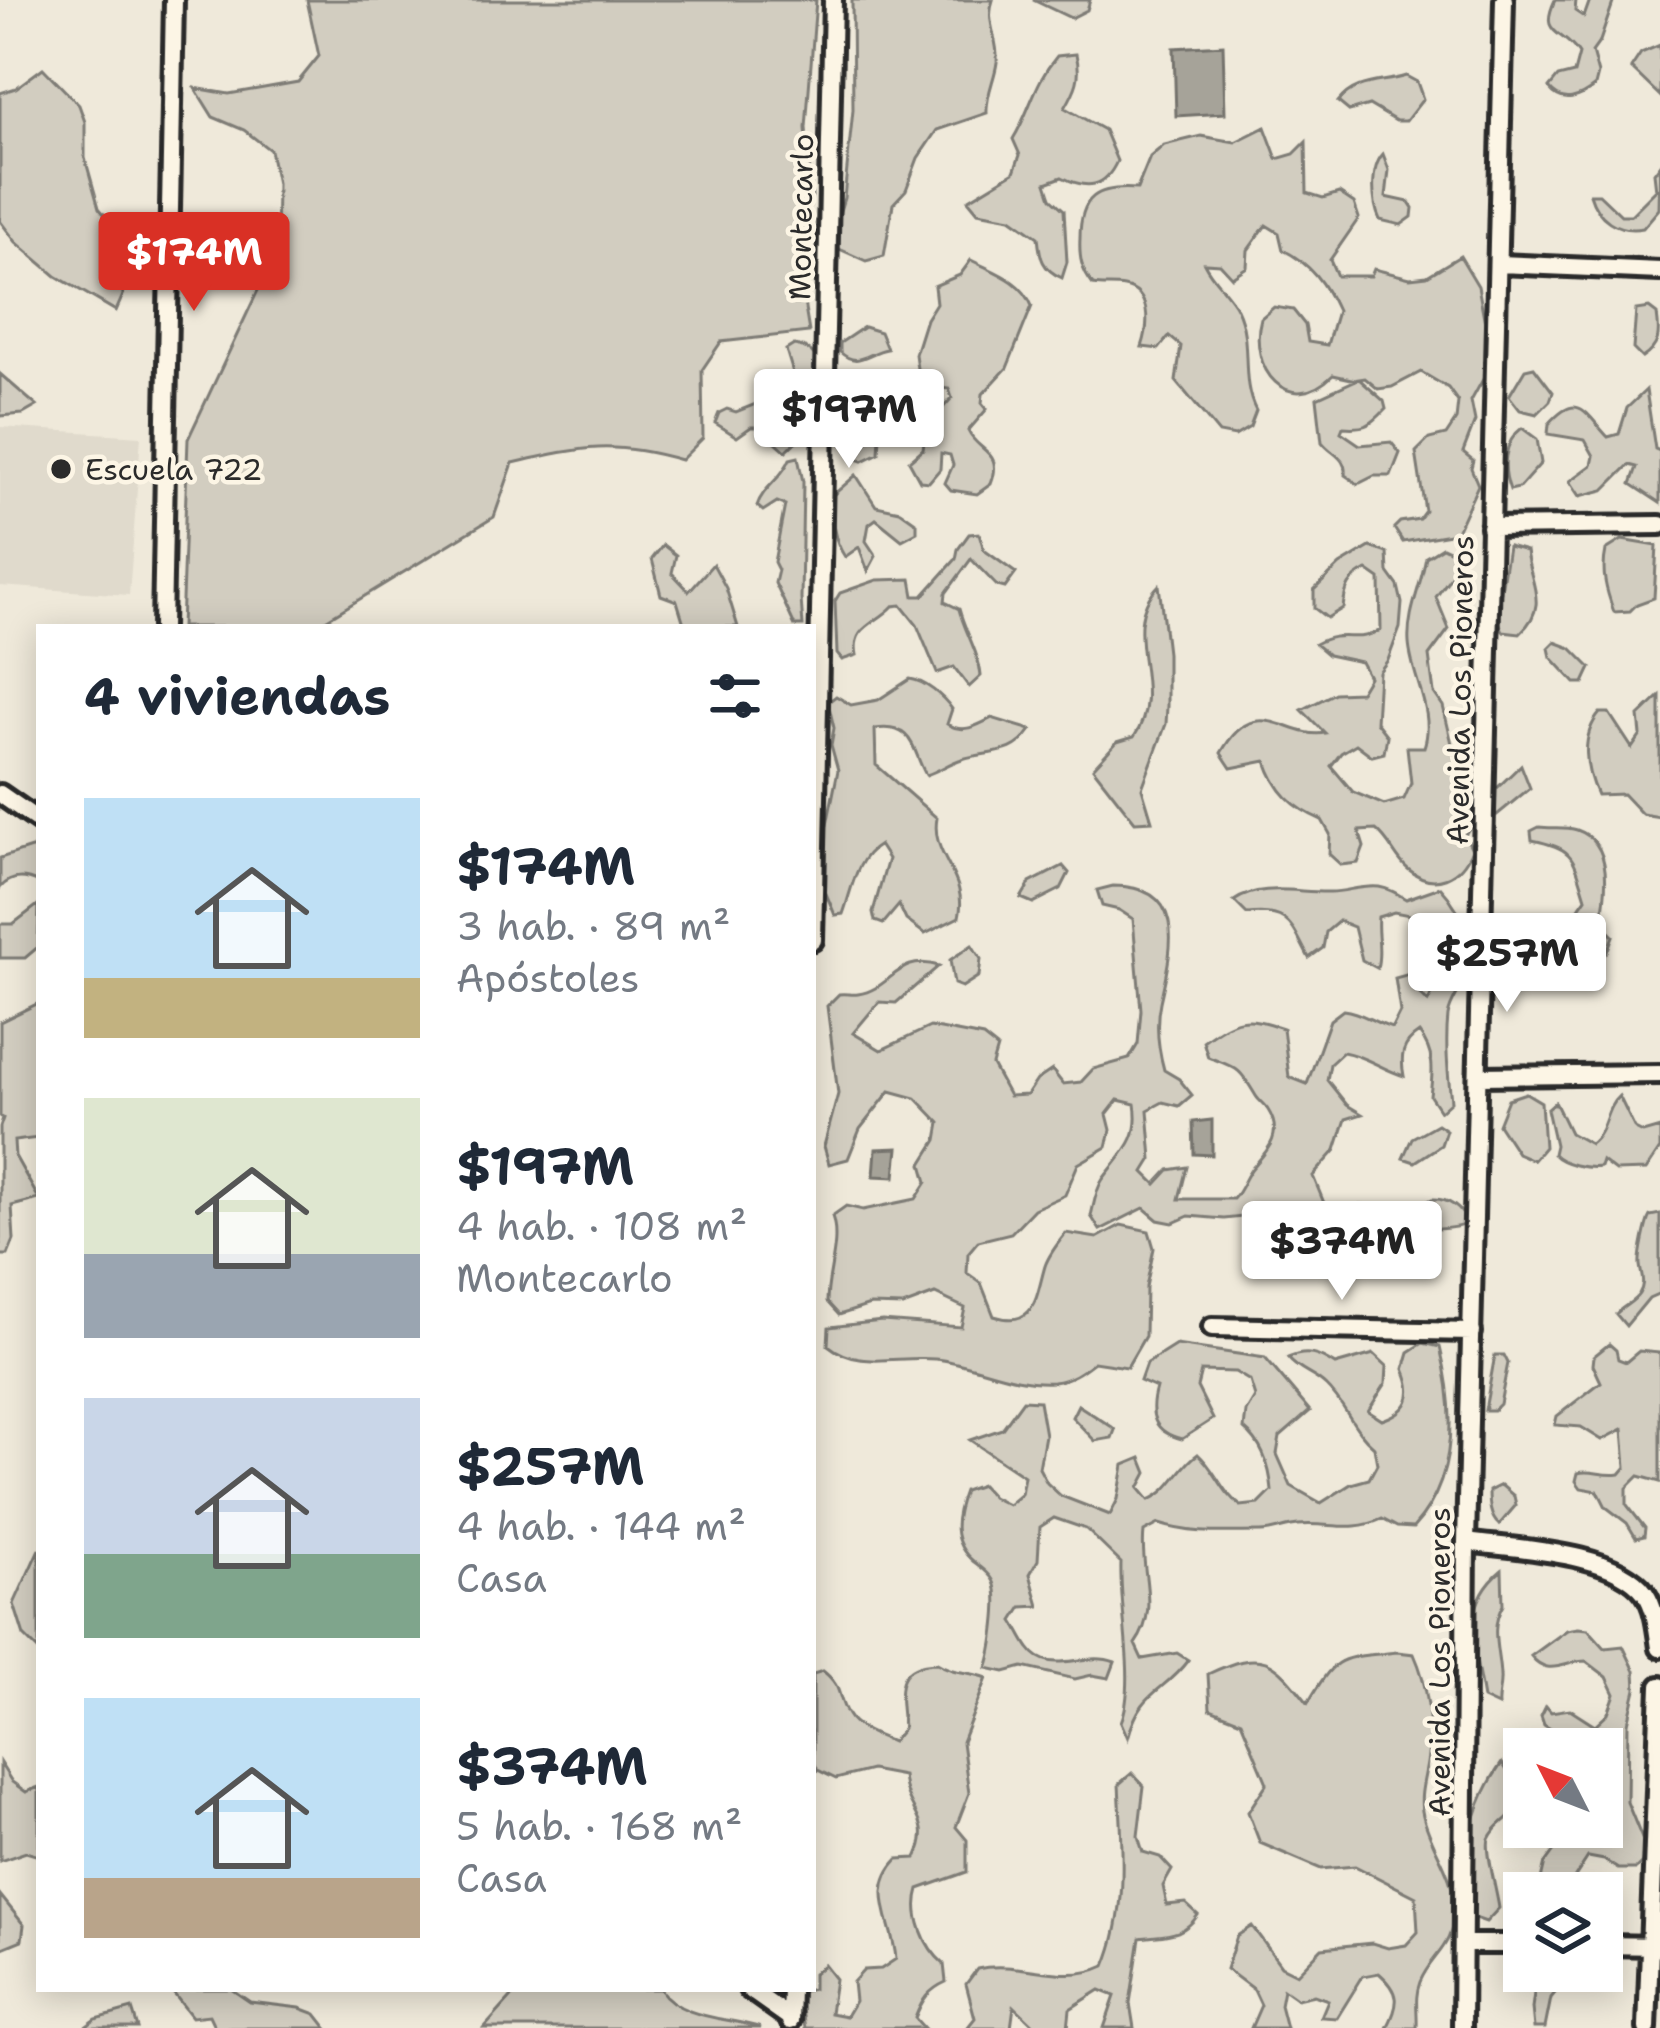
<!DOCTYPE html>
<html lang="es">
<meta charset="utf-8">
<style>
body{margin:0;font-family:"Shantell Sans",sans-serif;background:#f6f6f7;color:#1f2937;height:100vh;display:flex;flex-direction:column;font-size:45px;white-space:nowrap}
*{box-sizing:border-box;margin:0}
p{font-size:39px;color:#747a83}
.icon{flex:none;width:66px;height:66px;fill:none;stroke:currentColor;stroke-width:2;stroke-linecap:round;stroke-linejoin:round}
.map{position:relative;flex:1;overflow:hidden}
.sheet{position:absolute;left:36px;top:624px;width:780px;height:1368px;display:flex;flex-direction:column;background:#fff;border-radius:0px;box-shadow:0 6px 30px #0003}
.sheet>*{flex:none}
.needle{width:78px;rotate:312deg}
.controls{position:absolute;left:1503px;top:1728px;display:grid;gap:24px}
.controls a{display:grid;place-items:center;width:120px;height:120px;border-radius:0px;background:#fff;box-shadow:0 6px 30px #0003;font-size:60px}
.price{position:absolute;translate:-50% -102px;padding:0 27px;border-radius:12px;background:#fff;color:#222;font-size:39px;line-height:78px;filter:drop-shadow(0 3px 6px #0008)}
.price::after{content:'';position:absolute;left:50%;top:72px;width:36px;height:27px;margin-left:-18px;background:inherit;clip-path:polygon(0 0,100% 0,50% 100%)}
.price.current{background:#d93025;color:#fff}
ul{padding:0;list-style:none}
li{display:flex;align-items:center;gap:36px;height:300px;padding:0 48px}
li span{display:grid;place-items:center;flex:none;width:336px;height:240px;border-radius:0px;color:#555}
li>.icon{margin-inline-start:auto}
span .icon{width:144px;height:144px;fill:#fffc;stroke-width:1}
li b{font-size:51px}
h2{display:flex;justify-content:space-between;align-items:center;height:144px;padding:0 48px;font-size:51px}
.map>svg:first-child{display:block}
.built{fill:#e0dacc}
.green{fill:#d2cdc0;stroke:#7e7c76;stroke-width:3}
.water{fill:#a6a399;stroke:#75736d;stroke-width:3}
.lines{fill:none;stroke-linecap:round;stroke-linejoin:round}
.street-casing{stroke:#2b2b2b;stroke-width:26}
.street{stroke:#fcf5e5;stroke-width:16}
.poi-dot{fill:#2b2b2b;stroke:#fcf5e5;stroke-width:4.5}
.labels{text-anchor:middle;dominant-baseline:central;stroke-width:9;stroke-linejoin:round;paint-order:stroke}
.street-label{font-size:30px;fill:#2b2b2b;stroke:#fcf5e5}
.poi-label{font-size:30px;fill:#2b2b2b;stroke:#fcf5e5;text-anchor:start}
</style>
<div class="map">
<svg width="1660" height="2028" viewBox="0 0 1660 2028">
<rect width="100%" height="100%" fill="#efe9da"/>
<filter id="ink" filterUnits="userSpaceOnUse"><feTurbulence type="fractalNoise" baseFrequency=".00833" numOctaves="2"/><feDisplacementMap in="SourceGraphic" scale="24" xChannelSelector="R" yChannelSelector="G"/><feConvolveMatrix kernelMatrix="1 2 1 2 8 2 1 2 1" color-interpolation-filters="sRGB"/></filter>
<g filter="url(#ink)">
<path class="built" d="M0,427L141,436L129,595L0,586Z"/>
<path class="green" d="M307,0H816L806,128L812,196L798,266L809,332L721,342L702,370L703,438L681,460C611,440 583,447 513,463L494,517L314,627H181L188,439L276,252L277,184L270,150L244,130L213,117L195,88L229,94L298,82L319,56Z
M852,0H993C985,22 999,39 997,62C995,79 986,94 987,113L937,130L918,158L906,190L893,204L884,256L866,261L835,247L834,230L844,198L853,110Z
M1033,0H1090L1087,10L1071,18Z
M1555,0H1576L1575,11L1584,17L1590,0H1614L1600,41L1592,52L1598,74L1595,86C1580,98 1563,106 1549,88L1558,77L1574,73L1579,54C1563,29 1538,36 1555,0Z
M1660,45V96L1631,68L1641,53Z
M1076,54C1082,77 1076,89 1065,108L1104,130L1117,161C1105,188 1087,190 1062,177L1046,183L1051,198L1064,210L1067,262L1062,278C1042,269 1040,258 1038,237L1011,218L978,212L968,200L1014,172L1020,155L1013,139C1031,110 1033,84 1057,56Z
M43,68L79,105L85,122V158L99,208L132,248L134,265L122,278L123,295L116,311L56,276L16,242L0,221V93L16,88Z
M1406,76L1417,82L1423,99L1406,121H1396L1369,105L1349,111L1338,102C1356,79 1380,84 1406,76Z
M1265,127L1277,159L1294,154L1306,142L1307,193L1323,198L1339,193L1354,203L1359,218L1330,260L1337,276H1371L1374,269L1410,278L1427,276L1460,256L1478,286L1488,339L1487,372L1471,401L1475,421L1463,452L1473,460L1471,468L1478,485L1456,533L1403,542L1394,528L1400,522L1419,519L1425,511L1416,452L1429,439L1446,435L1456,420L1458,402L1448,388L1421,372L1392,387L1378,389L1365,378L1359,379L1384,401L1386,409C1371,425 1366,429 1343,427L1341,432L1360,445L1391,442L1400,453L1391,476H1374L1358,484L1345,475C1347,457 1332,455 1322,442L1317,398L1356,380L1333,375C1289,419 1247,369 1261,318L1274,307L1293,310L1305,325L1308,342L1327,345L1337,311C1325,284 1310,263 1283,250L1279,233L1266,225L1248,250L1247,267L1232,277L1220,264L1204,263C1213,281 1229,293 1237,309C1253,342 1239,379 1256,411L1250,427L1235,436L1219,433L1176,381L1181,346L1169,336L1159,349L1142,347C1149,326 1152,292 1124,287C1114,285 1103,287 1093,285C1081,270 1079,257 1080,238C1080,196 1097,186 1137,189L1150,157L1164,145L1201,136L1235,142Z
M1383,154L1389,170L1386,197L1409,202L1413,208L1412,217L1401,225L1380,220C1372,203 1370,168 1383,154Z
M1660,165L1659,209L1643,228C1617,233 1597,218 1590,194H1599L1621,215H1631L1656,190L1654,173Z
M971,260C994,272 1022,280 1032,306L1007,368L983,394L982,403L987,409L968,431C978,453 1004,450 991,484L977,494L951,490L945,483L953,465L950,455L941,453L940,469L929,482L920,481L909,461L923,449L924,441L911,418L914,409L923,404L940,411L952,398L949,389L941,388L927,396L920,391L915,354L926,319L936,303L934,286L960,275Z
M1649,308L1657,314C1660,335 1660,346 1642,358L1633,349L1636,310Z
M864,327L880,332L887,349C868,352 858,369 840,352V343Z
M794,345C843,352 801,405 806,432L786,451L759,427H751L737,437L715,423L719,413L727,409L736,412L786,392L794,376L786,350Z
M1534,367L1553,392L1550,401L1537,414L1520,410L1509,396L1525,369Z
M0,374L37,406L23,414L0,416Z
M1646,390L1655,449L1660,451V503L1631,484L1637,467L1629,465L1604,490L1580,496L1570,481L1592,465L1594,456L1585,440L1548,434L1549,424C1579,390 1586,414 1608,437L1619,434L1627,408Z
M848,405L873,410L882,408L892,421L880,436L879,453L863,461L855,458L835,415L839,407Z
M1522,428L1537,439L1541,463L1519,488L1510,490C1502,469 1503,442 1522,428Z
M798,457L803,482L801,599L803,626H795L775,583L778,570L774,562L785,505L777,502L763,511L757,506C763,487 782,479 790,459Z
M856,475L876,506L900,511L917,523V532L902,540L876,519L869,524L866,541L876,556L868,571L859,547L845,557C834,541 829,514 833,495Z
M979,533L984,550L1016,573L1005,588L997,586L971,559L946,593L945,602L959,609C965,632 979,653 981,676L969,687L954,667L937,673L917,625L901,605L893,606C877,624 851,626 857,655L842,660L837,654L835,601L840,593L877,580L911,579L914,596H923L956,559L958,549L969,534Z
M1622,540L1657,546L1654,598L1637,604L1630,611L1614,612C1606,590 1601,573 1606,550Z
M663,545L676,555L672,573L689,591L713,564L726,588L738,627H685L677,601L661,595L652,559Z
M1508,546L1526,551C1530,583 1550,606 1520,633L1503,631L1497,617Z
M1370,547L1387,553L1388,572L1398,586L1402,603L1400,628L1388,660L1379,672L1376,722L1387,736L1384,753L1372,756L1356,744L1341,753L1331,766L1353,792L1384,805L1404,799L1411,783L1407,747H1424C1436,712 1411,677 1409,643C1407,613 1421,586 1426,557L1442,547L1459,555L1454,572L1436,597L1449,629L1429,656L1434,693L1443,706L1455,756L1474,784V820L1465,835L1472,849C1461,877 1434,891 1408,869C1395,858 1390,841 1376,830L1359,831L1364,847L1358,863L1341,865L1329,854L1330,834L1322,820C1293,808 1276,791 1266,761L1231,768L1221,753C1256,690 1287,740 1325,733L1302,710L1335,693L1360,692L1369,677L1361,662L1328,655L1315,644C1343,628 1355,645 1381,630L1380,579L1367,570C1349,579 1345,588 1343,608L1327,618L1314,608V590L1340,565Z
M1159,585L1167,653V706L1166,724L1142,788L1152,821L1135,822L1093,768L1117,742L1134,737C1169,686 1115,630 1159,585Z
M1555,642L1571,648L1591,668L1584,683H1575L1551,657L1549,648Z
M910,679C925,681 943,696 952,709L947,724C963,734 977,726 992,718L1031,730C1012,758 991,750 962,759C949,763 939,771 926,775C912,751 915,723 875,729L876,765L937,818C930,857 969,875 959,917L925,934L906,920L899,905L883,924L875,921L873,912L888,859L879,845C855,859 852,890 843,914L835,915L825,891L819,841L827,825L838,770L831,745L834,728L828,702L836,696L851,705L878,700Z
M1660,696V817L1642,814L1623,794L1597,795C1585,769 1580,736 1600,713H1609L1632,748L1641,735L1639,716Z
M1521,765L1530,788L1497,815L1489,811L1492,793Z
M1539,827C1552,829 1565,826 1577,830C1615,843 1606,895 1601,924L1613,936L1607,952L1584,975L1565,964C1566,936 1569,920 1586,898C1573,856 1575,849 1532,840L1531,831Z
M31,848H39V883C25,876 11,875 0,888V858Z
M1063,866L1069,873L1061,889L1033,903L1021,898L1030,883Z
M1113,886C1190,886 1171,952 1160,1002C1155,1025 1158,1048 1164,1070L1179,1079L1192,1095L1179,1106L1163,1102L1148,1110L1152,1159L1144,1172L1156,1184L1169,1170L1187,1167L1179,1199H1233C1242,1189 1245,1176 1253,1167C1267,1151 1284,1135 1268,1110C1265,1105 1259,1101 1256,1096C1239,1067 1239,1069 1208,1057L1203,1041C1236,1017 1245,1015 1283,1028L1289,1077L1307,1084L1330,1020L1343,1010C1362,1012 1374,1023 1392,1028L1400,1012L1395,978L1413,973L1417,991L1428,1002L1443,972L1433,937L1418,930L1410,915L1394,912L1378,917C1376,936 1382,950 1377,968L1362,960L1354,927L1339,921L1326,932L1323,948L1309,958C1291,925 1290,909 1247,914L1234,901C1261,882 1298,893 1330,892C1346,892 1362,885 1379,887C1390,889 1396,893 1406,899L1440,887C1464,912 1475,948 1463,982C1458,994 1450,1003 1448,1016C1445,1044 1448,1073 1451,1101L1440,1111L1430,1096C1433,1072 1435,1053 1419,1033C1402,1044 1400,1056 1404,1076C1381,1069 1366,1056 1343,1052L1330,1064L1327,1080L1347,1105L1362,1114L1346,1119L1336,1150L1313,1176L1326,1208L1224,1219L1189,1216L1173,1223L1158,1220L1144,1208L1100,1230L1091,1216C1094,1203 1096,1189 1103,1179C1123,1152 1141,1140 1135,1104L1118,1100L1107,1114L1111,1130L1107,1147L1078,1164L1065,1195L1034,1209L1011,1233L978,1241L968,1253L967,1273L981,1283L994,1316C1036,1329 1036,1296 1045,1266C1049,1254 1058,1243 1066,1233L1097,1238L1121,1225L1149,1231L1154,1248L1146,1287L1145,1336L1127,1367L1094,1362C1081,1372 1070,1380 1053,1382C1013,1385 974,1363 935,1359C896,1355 860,1371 828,1345L829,1327L882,1321L961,1327L965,1308L935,1294L903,1306L870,1305L839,1315L827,1302C827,1274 841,1242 832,1216L846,1206L863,1210L916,1199L927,1182L922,1164L937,1140L940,1123L916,1098L890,1091L860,1129L848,1159L829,1164L824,1146L838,1094L827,1006L839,994C845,993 852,995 858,994C892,989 897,953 939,966L896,1003L879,1002L853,1033L881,1050L930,1027L983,1037L997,1048L992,1065L1009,1096L1027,1095L1037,1080L1052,1070L1063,1084L1081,1082L1093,1069L1129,1059L1138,1044L1141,1010L1133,919L1119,910L1102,906L1097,890Z
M39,904L38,947L25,958H0V924H13Z
M972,945L981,959L979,976L962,987L954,984L950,960Z
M39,1003V1138L14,1141L15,1156L39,1199L12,1206L14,1240L8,1255H0V1127L3,1118L0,1116V1022Z
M1526,1093L1541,1102L1544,1147L1533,1160L1517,1153L1498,1124L1508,1099Z
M1619,1096L1635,1129L1643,1133L1660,1128V1149L1646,1170L1615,1171L1602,1161L1600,1167C1587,1169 1562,1164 1553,1154L1555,1145L1547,1109L1555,1102L1570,1133L1590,1144C1607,1132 1604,1109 1619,1096Z
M1437,1124L1446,1130L1441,1145L1415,1162L1403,1158L1412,1138Z
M1432,1199C1448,1198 1462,1208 1467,1223C1448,1235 1364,1227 1340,1221L1338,1213C1362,1193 1382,1214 1407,1213Z
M1660,1214V1293L1649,1298L1626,1326L1616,1314C1623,1306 1633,1303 1639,1294C1646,1282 1641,1276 1640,1265C1639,1257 1646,1222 1650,1216Z
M1423,1343L1440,1347C1455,1408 1458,1479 1413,1528L1397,1527L1382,1519C1352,1533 1329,1522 1298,1525C1286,1526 1273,1532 1261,1532C1226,1532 1193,1535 1159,1524L1144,1532C1139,1571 1161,1609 1135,1644L1142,1659L1177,1653L1188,1660C1163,1694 1141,1689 1128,1738L1121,1722C1137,1684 1119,1610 1121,1563L1086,1529L1054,1518L1040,1527L1038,1560L1030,1574L1039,1606L1022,1607L1013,1621C1019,1630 1023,1640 1029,1648C1049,1677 1085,1650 1115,1662L1109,1678L1092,1675L1075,1679L1023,1667L1005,1672L987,1668C993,1652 1001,1598 994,1582C991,1574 981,1567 974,1562C950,1542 954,1518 964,1491L981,1485L992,1497L1008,1505L1021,1494L1024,1476L970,1440L1002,1429L1023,1400L1039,1401L1045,1435L1039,1468L1047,1483L1061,1496L1110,1515L1118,1499L1124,1465L1141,1458L1147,1473L1139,1488L1149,1500C1172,1491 1178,1468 1198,1454C1216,1470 1221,1492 1241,1506L1259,1504L1272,1491C1270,1467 1263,1444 1244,1429L1246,1412L1255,1397L1250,1381L1235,1372L1201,1371L1197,1387L1213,1419L1182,1439C1154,1432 1148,1416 1156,1388L1140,1381L1146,1364L1176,1345L1265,1358L1310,1411L1280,1437L1277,1454L1291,1486L1321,1503L1351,1484L1369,1479L1377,1464L1374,1447C1353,1430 1346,1405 1326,1386C1314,1374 1299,1372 1288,1358C1307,1350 1318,1354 1335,1365L1374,1354L1387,1366L1386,1383L1368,1411L1382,1420C1409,1411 1416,1395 1404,1369L1409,1352Z
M1609,1344L1616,1350L1618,1359L1626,1362L1639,1351L1660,1353V1482L1639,1476L1627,1488V1505L1645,1528L1644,1536L1636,1538L1627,1523L1606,1507L1598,1491L1581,1488L1576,1481L1578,1473C1591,1469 1604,1477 1620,1474L1626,1467L1623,1429L1602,1440L1581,1427L1555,1425L1557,1416L1601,1382L1593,1365L1594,1356Z
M1495,1355H1504L1508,1363L1500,1404L1494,1410H1485Z
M1078,1405L1112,1427L1115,1430L1112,1438L1095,1441L1072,1417Z
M1501,1485L1514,1496L1516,1505L1499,1525C1490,1517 1489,1504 1489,1491Z
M39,1549V1651L24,1636L14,1604Z
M1502,1570L1503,1605C1489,1629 1499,1650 1500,1676C1501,1686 1497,1696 1498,1706L1483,1699C1476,1653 1458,1606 1502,1570Z
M1578,1628L1588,1629L1605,1648L1623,1646L1635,1671L1636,1689L1628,1723L1627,1802L1645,1846L1642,1863L1636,1869H1618L1604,1860L1588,1857L1573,1880L1555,1891L1541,1880L1545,1863L1560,1842L1561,1827H1602C1602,1797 1618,1744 1581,1734C1567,1731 1556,1734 1544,1725L1541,1716L1546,1706L1551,1712L1570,1709L1595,1725L1608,1713L1615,1694L1607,1677L1586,1661C1566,1661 1548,1678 1531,1656L1567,1630Z
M1397,1652L1414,1654C1428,1685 1432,1722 1428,1756C1426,1775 1419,1792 1422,1811C1428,1845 1455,1872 1454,1908C1454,1949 1432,1953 1420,1982C1414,1998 1418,2011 1417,2028H1387C1400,2003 1401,1992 1379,1973L1363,1976L1337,2018L1321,2017L1328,2000L1314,1995L1297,1999L1283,1989L1280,2005L1286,2028H1251L1261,2005L1254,1990L1226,1969L1237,1936L1252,1926L1281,1966L1297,1974L1322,1948L1372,1943L1388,1948L1406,1945L1418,1932L1416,1897L1355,1866L1321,1869L1260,1843L1248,1812L1267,1783L1241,1721L1210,1709L1208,1674C1263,1648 1273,1658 1308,1703C1338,1651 1341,1659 1397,1652Z
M937,1663C954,1674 969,1671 987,1678L962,1742L969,1793L956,1827L967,1840V1872L919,1889C911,1915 924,1947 944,1964L946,1982C928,1990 922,2000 915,2018L924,2028H805L799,1992L813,1989V1974L824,1965L835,1979L830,2013L846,2016L855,2001L853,1982L864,1970L881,1969L896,1959C893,1921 867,1891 898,1859L916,1858C935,1819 906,1814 903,1776L871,1770L836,1779L818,1770L813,1761V1674L823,1671C844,1688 836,1696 848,1715C856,1729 878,1736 892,1742L903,1729C901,1695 890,1664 937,1663Z
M0,1763L12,1782L26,1792L39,1787V1856L26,1852L0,1861Z
M1502,1763L1521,1791C1514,1823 1499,1818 1489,1839C1485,1848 1497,1894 1499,1908L1486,1922L1469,1916C1474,1891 1465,1873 1468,1850C1472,1819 1484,1788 1502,1763Z
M1132,1773L1144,1786L1138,1836L1143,1852L1160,1857L1172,1870L1163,1886L1167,1905L1185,1903L1198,1915C1182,1938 1165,1934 1140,1938L1130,2003L1134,2028H1104L1115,1996L1100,1990L1070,2009L1068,2028H1037L1014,2006L1011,2028H967L975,2018L966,1984L977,1969C1019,1959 1064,1986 1105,1966C1129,1909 1122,1845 1119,1784Z
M0,1895L24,1925L22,1940L0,1949Z
M1537,1971H1566L1567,1978L1551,1998L1545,2028H1534L1532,2008Z
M170,1989H231L250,2002L300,2008L316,2014L327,2028H215L209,2015L192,2017Z
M519,1989H660C681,2020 728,2017 761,2028H484Z
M132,2009L138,2028H84L96,2019Z"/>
<path class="water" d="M1223,45L1225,113L1176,116L1174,48Z
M1212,1120V1155L1194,1154L1193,1122Z
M898,1148L895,1177L874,1176L876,1149Z"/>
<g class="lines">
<g class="street-casing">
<path id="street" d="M1500,264L1660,271
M1490,527L1660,525
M162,627L174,0
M0,794L39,821
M813,940L833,0
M1480,1076L1660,1074
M1212,1327L1472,1332
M1466,1542C1515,1549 1614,1551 1645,1593C1656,1609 1657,1629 1660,1648
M1464,1944H1524
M1602,1945L1660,1946
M749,1989L790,2018
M790,2021L791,1989
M1462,2028L1466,1542L1504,0
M1647,2028L1660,1686"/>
</g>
<use href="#street" class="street"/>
</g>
</g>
<circle class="poi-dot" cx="61" cy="469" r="12"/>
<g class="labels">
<g class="street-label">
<text transform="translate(801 217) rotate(-89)">Montecarlo</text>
<text transform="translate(1460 690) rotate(-89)">Avenida Los Pioneros</text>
<text transform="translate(1439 1662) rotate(-90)">Avenida Los Pioneros</text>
</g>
<g class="poi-label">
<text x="85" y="469">Escuela 722</text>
</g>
</g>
</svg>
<div class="controls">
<a><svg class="needle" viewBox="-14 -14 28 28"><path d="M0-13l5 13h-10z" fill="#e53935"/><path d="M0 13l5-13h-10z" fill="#747a83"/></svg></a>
<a><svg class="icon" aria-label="layers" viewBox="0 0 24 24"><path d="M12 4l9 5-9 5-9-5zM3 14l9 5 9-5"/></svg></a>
</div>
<b class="price current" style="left:194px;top:314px">$174M</b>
<b class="price" style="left:849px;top:471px">$197M</b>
<b class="price" style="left:1507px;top:1015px">$257M</b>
<b class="price" style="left:1342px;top:1303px">$374M</b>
<section class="sheet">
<h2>4 viviendas<svg class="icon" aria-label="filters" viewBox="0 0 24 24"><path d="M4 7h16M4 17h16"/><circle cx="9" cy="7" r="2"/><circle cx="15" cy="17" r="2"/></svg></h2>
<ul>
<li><span style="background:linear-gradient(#bfe0f5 75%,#c2b280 0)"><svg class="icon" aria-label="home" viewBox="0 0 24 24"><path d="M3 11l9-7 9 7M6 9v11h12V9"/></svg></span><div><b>$174M</b><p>3 hab. · 89 m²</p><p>Apóstoles</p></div></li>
<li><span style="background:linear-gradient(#dfe7d0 65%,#9aa5b1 0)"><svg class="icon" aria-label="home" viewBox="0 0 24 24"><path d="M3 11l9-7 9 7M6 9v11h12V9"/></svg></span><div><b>$197M</b><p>4 hab. · 108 m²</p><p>Montecarlo</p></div></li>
<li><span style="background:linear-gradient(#c9d6e8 65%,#7fa58c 0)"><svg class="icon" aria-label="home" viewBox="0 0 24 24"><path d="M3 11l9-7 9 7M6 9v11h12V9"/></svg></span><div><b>$257M</b><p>4 hab. · 144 m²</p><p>Casa</p></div></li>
<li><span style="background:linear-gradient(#bfe0f5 75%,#b9a48a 0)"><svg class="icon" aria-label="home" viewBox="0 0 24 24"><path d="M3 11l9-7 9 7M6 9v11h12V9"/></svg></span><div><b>$374M</b><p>5 hab. · 168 m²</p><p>Casa</p></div></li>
</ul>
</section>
</div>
